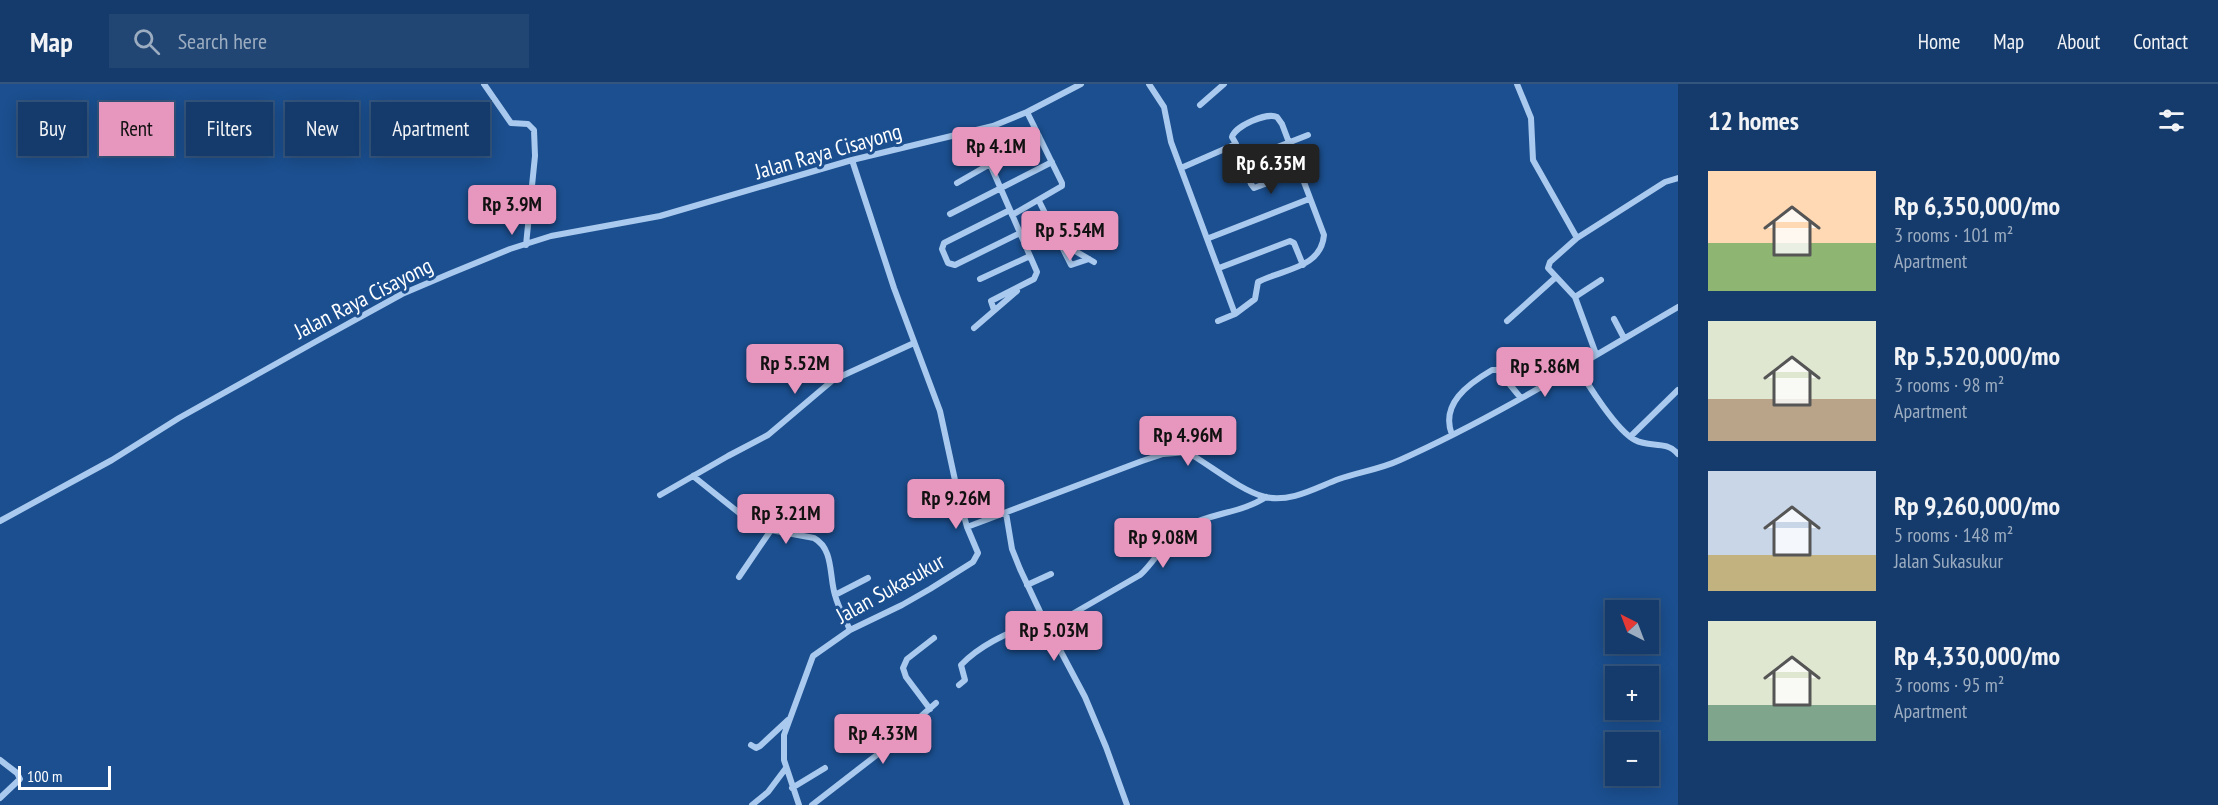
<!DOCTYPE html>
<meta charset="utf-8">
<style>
body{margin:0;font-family:"PT Sans Narrow",sans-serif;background:#214673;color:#f1f3f6;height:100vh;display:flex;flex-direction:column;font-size:22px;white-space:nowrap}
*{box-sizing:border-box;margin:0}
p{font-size:20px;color:#9dadc1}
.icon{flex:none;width:33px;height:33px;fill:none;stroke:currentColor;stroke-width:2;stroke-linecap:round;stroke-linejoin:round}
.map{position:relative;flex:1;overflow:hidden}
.details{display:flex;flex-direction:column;background:#143b6b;width:540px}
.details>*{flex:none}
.banner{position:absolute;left:18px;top:18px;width:570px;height:54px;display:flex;gap:12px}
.needle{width:39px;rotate:318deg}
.controls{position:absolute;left:1605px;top:516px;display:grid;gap:12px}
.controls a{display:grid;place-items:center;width:54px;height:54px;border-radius:0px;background:#143b6b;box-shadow:0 3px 15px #0003,0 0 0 2px #33557e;font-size:30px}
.scale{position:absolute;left:18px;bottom:15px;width:93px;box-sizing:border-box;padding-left:6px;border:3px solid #fff;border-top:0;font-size:16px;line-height:21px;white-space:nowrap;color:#fff;-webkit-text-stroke:4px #1b4f8f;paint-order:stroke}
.price{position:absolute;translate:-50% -51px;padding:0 14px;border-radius:6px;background:#e797bd;color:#111;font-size:20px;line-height:39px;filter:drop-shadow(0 2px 3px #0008)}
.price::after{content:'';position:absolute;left:50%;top:36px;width:18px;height:14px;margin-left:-9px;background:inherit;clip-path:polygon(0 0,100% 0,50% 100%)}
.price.on{background:#222;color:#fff}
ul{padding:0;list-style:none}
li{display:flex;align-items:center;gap:18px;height:150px;padding:0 30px}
li span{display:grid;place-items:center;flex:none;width:168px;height:120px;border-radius:0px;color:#555}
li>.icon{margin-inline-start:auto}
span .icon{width:72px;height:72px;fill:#fffc;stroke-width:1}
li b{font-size:26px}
h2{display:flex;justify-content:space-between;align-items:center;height:72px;padding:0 30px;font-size:26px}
.pill{padding:0 21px;border-radius:0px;background:#143b6b;box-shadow:0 3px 15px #0003,0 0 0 2px #33557e;font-size:21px;line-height:54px}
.pill.on{background:#e797bd;color:#111}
header{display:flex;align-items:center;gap:36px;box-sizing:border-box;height:84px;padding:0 30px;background:#143b6b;border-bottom:2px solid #33557e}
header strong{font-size:28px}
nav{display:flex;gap:33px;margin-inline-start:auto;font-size:21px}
.search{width:420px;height:54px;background:#214673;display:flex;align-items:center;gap:15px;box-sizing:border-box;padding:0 21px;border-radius:0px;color:#9dadc1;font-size:22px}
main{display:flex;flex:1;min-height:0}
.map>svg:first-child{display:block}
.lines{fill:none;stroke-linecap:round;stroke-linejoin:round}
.street{stroke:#a9c9ee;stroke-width:6}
.labels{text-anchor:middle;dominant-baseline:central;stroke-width:6;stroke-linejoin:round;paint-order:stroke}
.street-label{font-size:22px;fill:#fff;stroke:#1b4f8f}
</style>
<header>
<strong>Map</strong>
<div class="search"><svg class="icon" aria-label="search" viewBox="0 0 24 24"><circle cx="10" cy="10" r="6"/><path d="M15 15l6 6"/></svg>Search here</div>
<nav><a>Home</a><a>Map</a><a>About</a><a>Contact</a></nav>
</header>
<main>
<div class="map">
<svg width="1678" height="721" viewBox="0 0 1678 721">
<rect width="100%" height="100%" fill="#1b4f8f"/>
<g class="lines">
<path class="street" d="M484,0L511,39L528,40L534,46L535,72L526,161
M1149,0L1164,23L1171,58L1235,230L1255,215L1258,198C1282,185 1321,185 1324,151L1282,40L1277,33C1267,28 1235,42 1232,53L1236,60
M1517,0L1531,34L1533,76L1577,154L1550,178L1548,184L1575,213L1596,270
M1200,21L1224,0
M1242,77L1308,51
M990,80L1037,188L1034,195L991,217L994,226
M1181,84L1236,60L1251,100L1254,104L1299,87
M957,99L1039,52
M1039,117L1071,181L1089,175
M1010,126L944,159L942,165L948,179L955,181L1020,149
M950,130L1052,78
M1012,131L1062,102V99L1027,28
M1209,154L1309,115
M1577,154L1665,98L1678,94
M1058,157L1094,178
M1219,184L1290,157L1294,159L1303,181
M980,195L1030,172
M1575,213L1601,196
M1614,235L1624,254
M1218,237L1235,230
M1507,237L1556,193
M974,244L1017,207
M1577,281C1587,300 1617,347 1635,356C1650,364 1666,356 1678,370
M1452,351C1440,320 1468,300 1492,286H1498L1520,313
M1630,353L1678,306
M693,392L748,436L771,446L814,454C834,465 829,492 835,511C838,523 845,535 850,546
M660,411L728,372L768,351L833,296L914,259
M1006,429L1012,465L1020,485L1043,534L1085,613L1106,663L1127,721
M0,437L112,376L179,334L315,258L402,210L449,190L510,165L551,152L660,132L852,76L993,42L1027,28L1081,0
M967,443L1142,377L1163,370L1187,368C1210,381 1241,407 1265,413C1291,419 1317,403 1339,395C1359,388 1381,385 1400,376C1496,333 1587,276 1678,223
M739,493L771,446
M1027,501L1051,490
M835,511L868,494
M1048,544L1140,491C1156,477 1166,453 1185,443C1210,429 1242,429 1266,413
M959,601L965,596L961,581C983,558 1014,547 1043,534
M930,625L906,593L903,584L907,575L934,554
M751,661L756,664L760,662L788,636
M0,676L17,689L20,695L0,714
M792,704L825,684
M752,721L768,708L786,684
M799,721L784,676V651L813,572L850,546L902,521L930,505L973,478L978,469L967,443L958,410L940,327L894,204L852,76
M812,721L878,670L936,619"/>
</g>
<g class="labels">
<g class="street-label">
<text transform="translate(828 67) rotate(-16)">Jalan Raya Cisayong</text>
<text transform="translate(363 214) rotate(-27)">Jalan Raya Cisayong</text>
<text transform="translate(890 504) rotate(-29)">Jalan Sukasukur</text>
</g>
</g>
</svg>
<div class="controls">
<a><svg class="needle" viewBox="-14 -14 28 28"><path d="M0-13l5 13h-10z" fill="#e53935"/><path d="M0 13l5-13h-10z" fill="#9dadc1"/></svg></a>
<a>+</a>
<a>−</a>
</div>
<div class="scale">100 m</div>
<b class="price" style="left:996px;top:94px">Rp 4.1M</b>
<b class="price on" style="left:1271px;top:111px">Rp 6.35M</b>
<b class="price" style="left:512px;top:152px">Rp 3.9M</b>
<b class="price" style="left:1070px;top:178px">Rp 5.54M</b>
<b class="price" style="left:795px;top:311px">Rp 5.52M</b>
<b class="price" style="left:1545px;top:314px">Rp 5.86M</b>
<b class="price" style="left:1188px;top:383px">Rp 4.96M</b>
<b class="price" style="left:956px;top:446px">Rp 9.26M</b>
<b class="price" style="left:786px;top:461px">Rp 3.21M</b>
<b class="price" style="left:1163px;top:485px">Rp 9.08M</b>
<b class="price" style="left:1054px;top:578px">Rp 5.03M</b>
<b class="price" style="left:883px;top:681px">Rp 4.33M</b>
<div class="banner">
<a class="pill">Buy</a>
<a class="pill on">Rent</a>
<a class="pill">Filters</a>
<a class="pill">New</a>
<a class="pill">Apartment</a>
</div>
</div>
<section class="details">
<h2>12 homes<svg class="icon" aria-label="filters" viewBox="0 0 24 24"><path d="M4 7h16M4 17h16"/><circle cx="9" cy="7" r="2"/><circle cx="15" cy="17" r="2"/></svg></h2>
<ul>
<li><span style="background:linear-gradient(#ffd9b3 60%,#8fb573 0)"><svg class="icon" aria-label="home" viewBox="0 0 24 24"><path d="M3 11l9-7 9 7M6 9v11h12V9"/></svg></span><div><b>Rp 6,350,000/mo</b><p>3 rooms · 101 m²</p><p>Apartment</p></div></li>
<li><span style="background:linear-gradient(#dfe7d0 65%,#b9a48a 0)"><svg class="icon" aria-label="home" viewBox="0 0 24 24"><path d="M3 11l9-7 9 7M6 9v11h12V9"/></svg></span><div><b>Rp 5,520,000/mo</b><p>3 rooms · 98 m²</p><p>Apartment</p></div></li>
<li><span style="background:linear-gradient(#c9d6e8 70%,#c2b280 0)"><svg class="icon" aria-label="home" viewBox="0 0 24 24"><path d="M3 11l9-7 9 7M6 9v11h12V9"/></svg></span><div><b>Rp 9,260,000/mo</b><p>5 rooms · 148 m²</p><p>Jalan Sukasukur</p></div></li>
<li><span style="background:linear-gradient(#dfe7d0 70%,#7fa58c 0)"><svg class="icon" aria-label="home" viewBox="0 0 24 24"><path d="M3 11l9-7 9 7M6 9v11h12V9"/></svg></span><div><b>Rp 4,330,000/mo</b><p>3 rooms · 95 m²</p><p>Apartment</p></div></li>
</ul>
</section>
</main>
